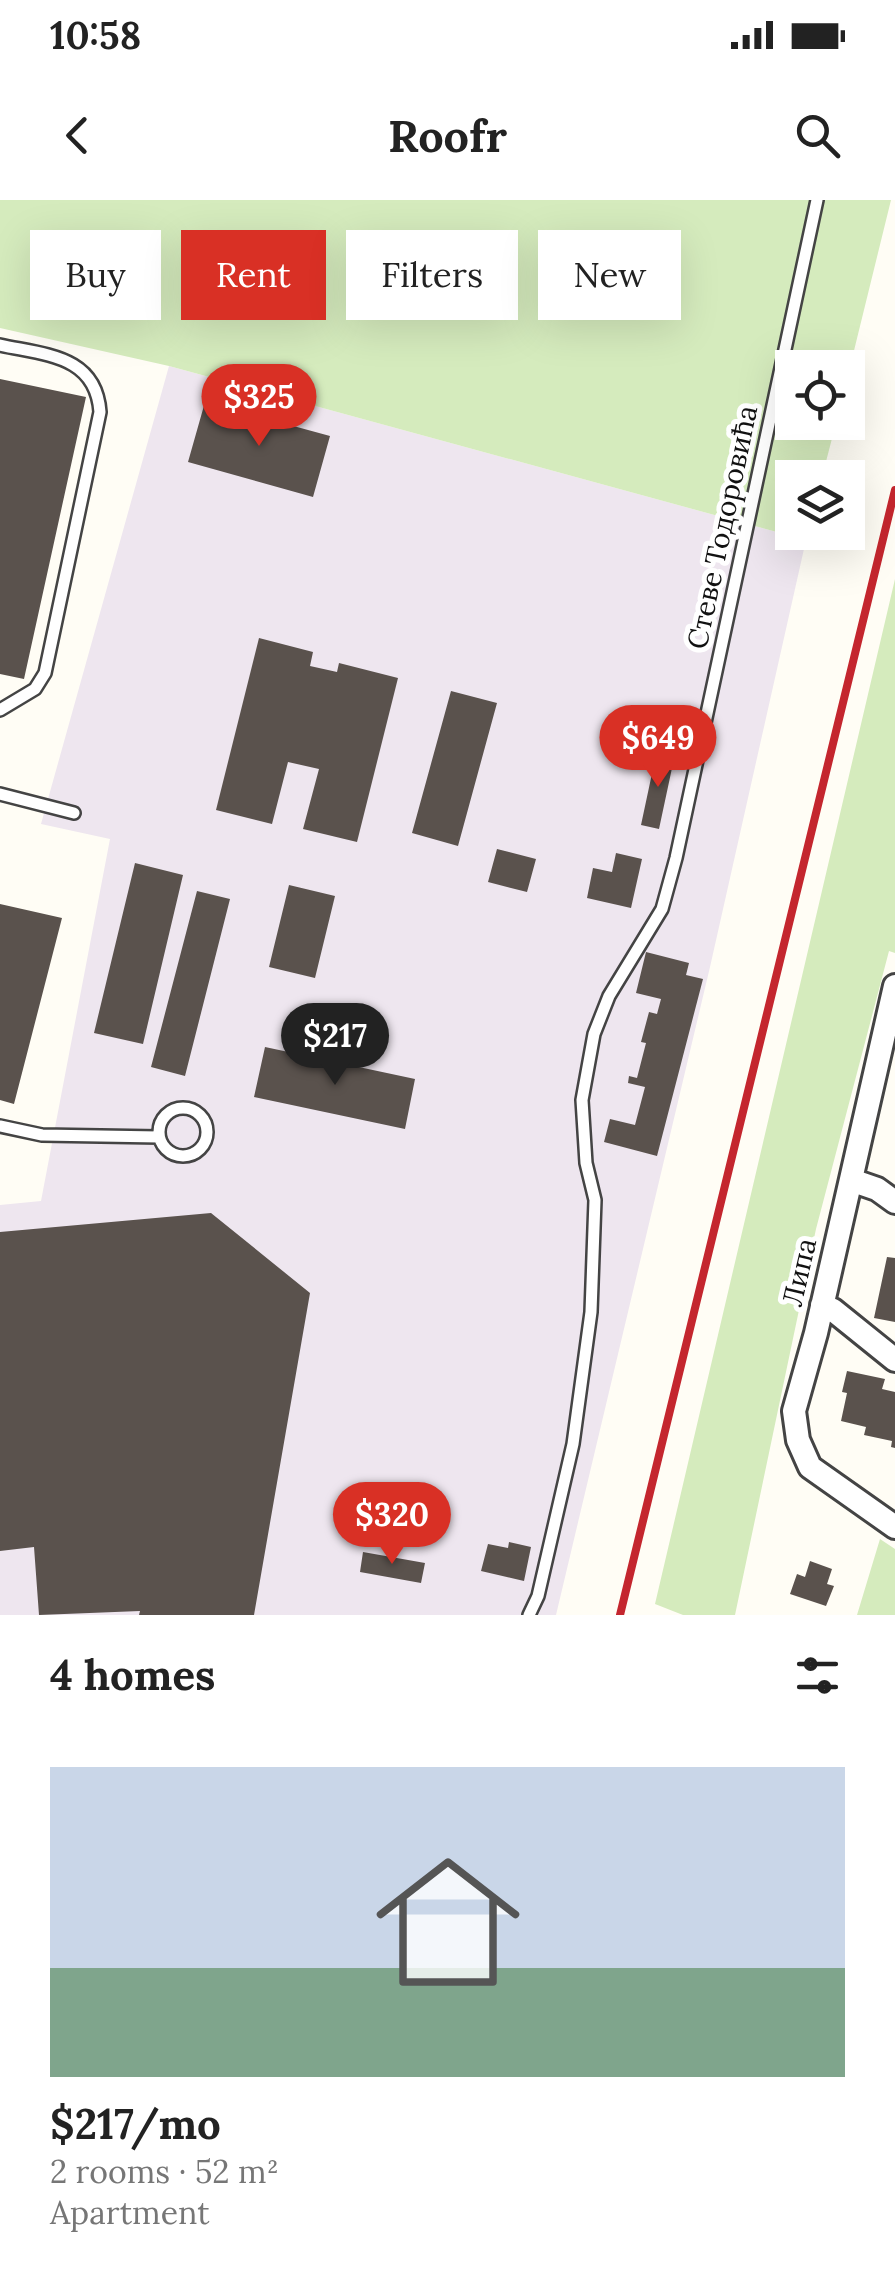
<!DOCTYPE html>
<meta charset="utf-8">
<style>
body{margin:0;font-family:Lora,serif;background:#f6f6f6;color:#222;height:100vh;display:flex;flex-direction:column;font-size:38px;white-space:nowrap}
*{box-sizing:border-box;margin:0}
p{font-size:32px;color:#767676}
.icon{flex:none;width:55px;height:55px;fill:none;stroke:currentColor;stroke-width:2;stroke-linecap:round;stroke-linejoin:round}
.map{position:relative;height:1415px;overflow:hidden}
.side{display:flex;flex-direction:column;background:#fff;flex:1}
.side>*{flex:none}
.hud{position:absolute;left:30px;top:30px;width:835px;height:90px;display:flex;gap:20px}
.tools{position:absolute;left:775px;top:150px;display:grid;gap:20px}
.tools a{display:grid;place-items:center;width:90px;height:90px;border-radius:0px;background:#fff;box-shadow:0 10px 40px #0002;font-size:50px}
.price{position:absolute;translate:-50% -85px;padding:0 22px;border-radius:35px;background:#d93025;color:#fff;font-size:32px;line-height:65px;filter:drop-shadow(0 2px 5px #0008)}
.price::after{content:'';position:absolute;left:50%;top:60px;width:30px;height:22px;margin-left:-15px;background:inherit;clip-path:polygon(0 0,100% 0,50% 100%)}
.price.active{background:#222;color:#fff}
ul{padding:0;list-style:none}
li{display:grid;align-content:center;gap:20px;height:530px;padding:0 50px}
li span{display:grid;place-items:center;height:310px;border-radius:0px;color:#555}
li>.icon{margin-inline-start:auto}
span .icon{width:180px;height:180px;fill:#fffc;stroke-width:1}
li b{font-size:42px}
h2{display:flex;justify-content:space-between;align-items:center;height:120px;padding:0 50px;font-size:42px}
.pill{padding:0 35px;border-radius:0px;background:#fff;box-shadow:0 10px 40px #0002;font-size:35px;line-height:90px}
.pill.active{background:#d93025;color:#fff}
.status{display:flex;justify-content:space-between;align-items:center;height:70px;padding:0 50px;background:#fff;direction:ltr}
.status svg{height:28px;fill:currentColor}
header{display:flex;justify-content:space-between;align-items:center;height:130px;padding:0 50px;background:#fff;font-size:45px;font-weight:700}
.map>svg:first-child{display:block}
.industrial{fill:#eee6ef}
.green{fill:#d5ebbd}
.building{fill:#5a524d}
.lines{fill:none;stroke-linecap:round;stroke-linejoin:round}
.service-casing{stroke:#444;stroke-width:16}
.minor-casing{stroke:#444;stroke-width:28}
.service{stroke:#fff;stroke-width:11}
.minor{stroke:#fff;stroke-width:22}
.rail{stroke:#c4262e;stroke-width:8}
.labels{text-anchor:middle;dominant-baseline:central;stroke-width:10;stroke-linejoin:round;paint-order:stroke}
.street-label{font-size:28px;fill:#111;stroke:#fff}
</style>
<div class="status"><b>10:58</b><svg viewBox="0 0 49 12"><path d="M0 12V9h3v3zM5 12V6h3v6zM10 12V3h3v9zM15 12V0h3v12zM26 1h20v11H26zM47 4h2v5h-2z"/></svg></div>
<header><svg class="icon" aria-label="back" viewBox="0 0 24 24"><path d="M15 5l-7 7 7 7"/></svg>Roofr<svg class="icon" aria-label="search" viewBox="0 0 24 24"><circle cx="10" cy="10" r="6"/><path d="M15 15l6 6"/></svg></header>
<div class="map">
<svg width="895" height="1415" viewBox="0 0 895 1415">
<rect width="100%" height="100%" fill="#fffdf5"/>
<path class="industrial" d="M169,166L806,340L710,767L556,1415H0V1005L41,1001L110,639L41,624Z"/>
<path class="green" d="M0,0H891L848,175V168H792V222L836,223L822,277L792,278V332L808,333L806,340L169,166L0,128Z
M895,379V753L889,751L816,1029L735,1415H683L655,1404Z
M880,1339L895,1349V1415H857Z"/>
<path class="building" d="M0,179L86,197L24,479L0,474Z
M205,202L330,236L313,297L188,262Z
M259,438L313,452L310,466L337,472L339,463L398,478L357,642L303,629L319,569L288,562L272,624L216,610Z
M451,491L497,503L458,646L412,633Z
M657,550L675,554L659,629L641,625Z
M497,649L536,659L527,692L488,682Z
M616,653L642,659L631,708L587,698L593,668L612,672Z
M135,663L183,675L143,844L94,833Z
M289,685L335,696L315,778L269,767Z
M197,691L230,699L185,876L151,867Z
M0,704L62,718L14,904L0,900Z
M646,752L689,763L686,775L703,779L657,956L604,942L610,919L635,925L645,887L628,883L629,876L637,878L646,843L641,842L649,812L657,814L661,799L636,793Z
M265,847L415,879L405,929L254,897Z
M211,1013L310,1093L254,1415H139L140,1411L39,1415L34,1347L0,1351V1032Z
M887,1057L895,1058V1122L874,1118Z
M847,1171L885,1179L882,1189L895,1192V1248L891,1247L892,1241L864,1235L866,1227L841,1221L847,1193L842,1192Z
M509,1342L531,1347L524,1381L481,1371L488,1344L508,1348Z
M363,1352L425,1363L421,1383L360,1372Z
M810,1361L832,1369L827,1384L834,1386L826,1406L790,1394L797,1374L805,1377Z"/>
<g class="lines">
<g class="service-casing">
<path id="service" d="M0,145C45,155 96,155 100,212L45,473L35,489L0,510
M0,594L74,613
M159 932a24 24 0 1 1 48 0a24 24 0 1 1-48 0Z
M0,926L42,935L159,937
M529,1415L538,1396L573,1244L591,1112L595,1000L586,963L582,900L594,834L609,796L662,709L676,658L817,0"/>
</g>
<g class="minor-casing">
<path id="minor" d="M895,786L816,1133L794,1211L798,1240L810,1267L895,1327
M851,980L877,989L895,1002
M822,1105L833,1110L895,1160"/>
</g>
<use href="#service" class="service"/>
<use href="#minor" class="minor"/>
<path class="rail" d="M620,1415L895,290"/>
</g>
<g class="labels">
<g class="street-label">
<text transform="translate(722 327) rotate(-78)">Стеве Тодоровића</text>
<text transform="translate(799 1072) rotate(-77)">Липа</text>
</g>
</g>
</svg>
<div class="tools">
<a><svg class="icon" aria-label="locate" viewBox="0 0 24 24"><circle cx="12" cy="12" r="6"/><path d="M12 2v4M12 18v4M2 12h4M18 12h4"/></svg></a>
<a><svg class="icon" aria-label="layers" viewBox="0 0 24 24"><path d="M12 4l9 5-9 5-9-5zM3 14l9 5 9-5"/></svg></a>
</div>
<b class="price" style="left:259px;top:249px">$325</b>
<b class="price" style="left:658px;top:590px">$649</b>
<b class="price active" style="left:335px;top:888px">$217</b>
<b class="price" style="left:392px;top:1367px">$320</b>
<div class="hud">
<a class="pill">Buy</a>
<a class="pill active">Rent</a>
<a class="pill">Filters</a>
<a class="pill">New</a>
</div>
</div>
<section class="side">
<h2>4 homes<svg class="icon" aria-label="filters" viewBox="0 0 24 24"><path d="M4 7h16M4 17h16"/><circle cx="9" cy="7" r="2"/><circle cx="15" cy="17" r="2"/></svg></h2>
<ul>
<li><span style="background:linear-gradient(#c9d6e8 65%,#7fa58c 0)"><svg class="icon" aria-label="home" viewBox="0 0 24 24"><path d="M3 11l9-7 9 7M6 9v11h12V9"/></svg></span><div><b>$217/mo</b><p>2 rooms · 52 m²</p><p>Apartment</p></div></li>
</ul>
</section>
